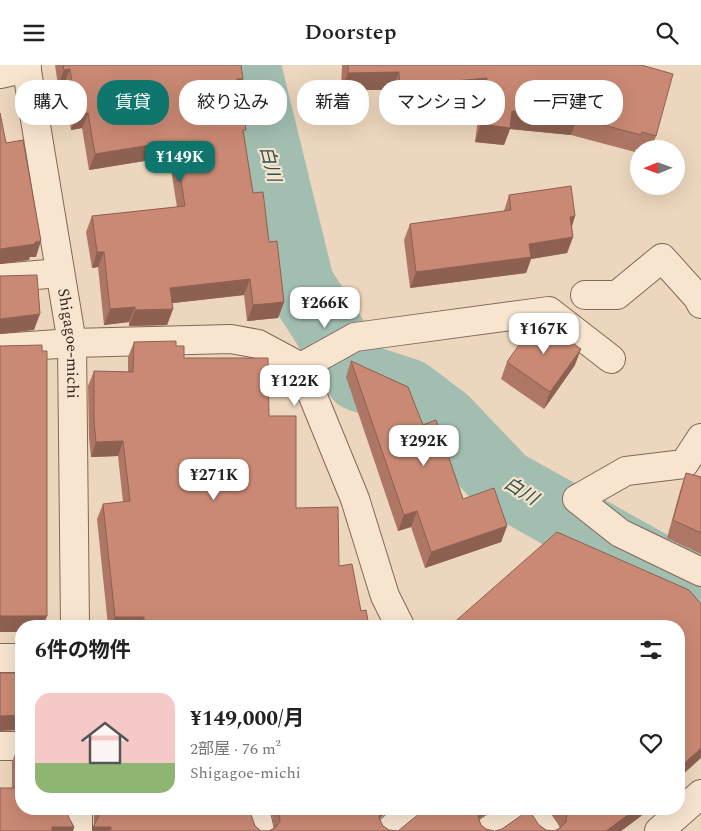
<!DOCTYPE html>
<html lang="ja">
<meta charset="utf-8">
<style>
body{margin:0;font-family:Spectral,"Noto Sans JP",serif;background:#f2f2f2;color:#222;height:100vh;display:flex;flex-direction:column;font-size:19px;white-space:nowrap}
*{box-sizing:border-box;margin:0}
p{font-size:16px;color:#767676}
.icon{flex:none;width:28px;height:28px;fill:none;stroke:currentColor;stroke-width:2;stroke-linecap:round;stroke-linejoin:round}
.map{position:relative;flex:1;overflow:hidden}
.drawer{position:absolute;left:15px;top:555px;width:670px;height:195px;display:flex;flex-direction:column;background:#fff;border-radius:20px;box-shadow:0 5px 20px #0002}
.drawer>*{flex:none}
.hud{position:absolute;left:15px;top:15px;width:671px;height:45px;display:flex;gap:10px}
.needle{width:32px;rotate:269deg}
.fabs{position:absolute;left:630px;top:75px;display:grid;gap:10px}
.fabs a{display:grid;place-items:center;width:55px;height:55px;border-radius:50%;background:#fff;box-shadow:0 5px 20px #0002;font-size:25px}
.price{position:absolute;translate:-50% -42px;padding:0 11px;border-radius:10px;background:#fff;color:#222;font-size:16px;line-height:32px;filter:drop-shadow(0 1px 2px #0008)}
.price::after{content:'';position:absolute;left:50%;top:30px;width:15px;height:11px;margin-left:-8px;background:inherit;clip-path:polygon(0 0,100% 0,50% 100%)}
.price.on{background:#0f766e;color:#fff}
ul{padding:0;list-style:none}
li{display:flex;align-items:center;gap:15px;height:125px;padding:0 20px}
li span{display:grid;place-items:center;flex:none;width:140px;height:100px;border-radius:15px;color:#555}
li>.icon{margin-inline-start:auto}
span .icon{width:60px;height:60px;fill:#fffc;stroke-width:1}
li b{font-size:21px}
h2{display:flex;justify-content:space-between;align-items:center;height:60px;padding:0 20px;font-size:21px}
.chip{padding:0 18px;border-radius:20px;background:#fff;box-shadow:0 5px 20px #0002;font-size:18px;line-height:45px}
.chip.on{background:#0f766e;color:#fff}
header{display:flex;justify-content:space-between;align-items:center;height:65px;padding:0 20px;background:#fff;font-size:22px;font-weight:600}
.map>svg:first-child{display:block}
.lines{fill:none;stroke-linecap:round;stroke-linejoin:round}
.river{stroke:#a1beb0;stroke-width:69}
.minor-casing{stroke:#846757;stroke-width:30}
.minor{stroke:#f8e5d0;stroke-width:28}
.wall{fill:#ae7664}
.shaded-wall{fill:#8d6051}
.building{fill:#ca8974;stroke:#8d6051}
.labels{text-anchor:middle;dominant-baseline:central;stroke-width:4.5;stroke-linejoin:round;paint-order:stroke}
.street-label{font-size:16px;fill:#34231b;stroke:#f4e2cd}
.water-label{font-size:18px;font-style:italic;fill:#2b534a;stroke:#f4e2cd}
</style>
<header><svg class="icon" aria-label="menu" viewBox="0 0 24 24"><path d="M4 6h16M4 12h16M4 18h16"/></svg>Doorstep<svg class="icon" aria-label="search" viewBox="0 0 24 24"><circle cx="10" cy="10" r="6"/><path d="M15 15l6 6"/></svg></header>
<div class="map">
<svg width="701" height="766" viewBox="0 0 701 766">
<rect width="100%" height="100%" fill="#ecd6bd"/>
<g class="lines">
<path class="river" d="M246,0L300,220L359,312L408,328L445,356L504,418L701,528"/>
<g class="minor-casing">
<g id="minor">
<path id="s1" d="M26,0L72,278L75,561"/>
<path d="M0,9L27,3"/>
<path d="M0,213L60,208"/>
<path d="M585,230H617L662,193L698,233L701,239"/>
<path d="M0,283L72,278L231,274L258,279L301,302L355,434L385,531L400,561"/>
<path d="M301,302L355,272L549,246L611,294"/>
<path d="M701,373L684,399L626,406L577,434L620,468L701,507"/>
<path d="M0,593H21"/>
<path d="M0,681H21"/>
<path d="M78,744V766"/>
<path d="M255,744L260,766"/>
<path d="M530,744L546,766"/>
<path d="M389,766L413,744"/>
<path d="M488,766L520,744"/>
<path d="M659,766L701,729"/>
</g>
</g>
<use href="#minor" class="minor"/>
</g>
<path class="wall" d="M55,0H241L239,24L244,71L253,128L269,177L284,237L278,253L247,256L244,230L172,238L173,244L167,260L129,261V257L104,260L98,202L92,203L86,167L92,151L177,142L169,92L89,105L82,63L71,65L64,19L58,20Z
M342,0H641L656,71L651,84H639V85L636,84L635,87L571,70L510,64L504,80L475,77L481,30L394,38L393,25H341Z
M509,130L575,151L572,161L573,172L567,188L531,194L526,208L410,223L404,175L410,159L504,146Z
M134,277L176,281L184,293L269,351L296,443L339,501L369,561H108L97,454L103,439L123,437L118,391L91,392L89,373L88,321L94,306L128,307V292Z
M351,296L423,360L463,434L507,461L501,477L425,503L411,462L398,466L346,312Z
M507,297L575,300L544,344L501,314Z
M686,408L701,412V489L667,473L680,426Z
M18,681L68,751L74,762L73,766H0L12,723V697Z
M94,744H249L255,761L261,766H269L274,763L271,744H391L379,754L383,761L389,765L398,766L494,744L479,754L481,760L486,764L494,766H92L94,762Z
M548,744H647L645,748L621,766H495L539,760L546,765L554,766L561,763Z"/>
<path class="shaded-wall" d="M70,4L64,19L58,20L64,5Z
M399,7L393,25H341L348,8Z
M487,13L481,30L394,38L400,21Z
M237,14H243L237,29Z
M512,46L577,53L571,70L510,64L504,80L475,77L481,59Z
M88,48L82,63L71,65L77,49Z
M175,76L169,92L89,105L95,89Z
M575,151L570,167V152Z
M573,172L567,188L531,194L526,208L410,223L416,207L529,179Z
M41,176L36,192H30L29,195L0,199V184Z
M97,187H104L98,202L92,203Z
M250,214L244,230L165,239L170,223Z
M284,237L278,253L247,256L253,240Z
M135,242L129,257L104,260L110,244Z
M173,244L167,260L129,261L135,245Z
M40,249L34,265L0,269V254Z
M581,284L575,300L544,344L550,327Z
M123,376L118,391L91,392L96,377Z
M417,446L411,462L398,466L404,450Z
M507,461L501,477L425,503L431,487Z
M0,551H47L43,561H21V567H0Z
M115,552H144L140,561H111Z
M21,650V665L0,666V651Z
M701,683V693L679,713V703Z
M381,744H391L378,754L380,746Z
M480,744H494L479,753L474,759Z
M636,744H647L645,748L621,766H606Z
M52,762H74L73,766H51Z
M93,762H111L109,766H92Z"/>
<path class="building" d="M63,0H241L243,14H237L246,65H243L253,128L263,127L269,177L277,176L284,237L253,240L250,214L170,223L173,244L135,245V242L110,244L104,187H97L92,151L185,141L175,76L95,89L88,48L77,49L70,4L64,5Z
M348,0H641L673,9L656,71L642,67L641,70L577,53L512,46L510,63L481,59L487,13L400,21L399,7L348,8Z
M0,48L6,78L23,75L41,176L35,177V179L0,184Z
M571,121L575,151L570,152L573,172L529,179L531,192L416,207L410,159L511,145L509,130Z
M37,210L40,249L0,254V211Z
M538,253L581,284L550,327L507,297Z
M176,276V281H184V293H268L269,351H296V443L338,442L339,501L352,499L361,546L366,545L369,561H144V552H115L103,439L130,436L123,376L96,377L94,357V306L133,307L134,277Z
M42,280V286H47V551H0V281Z
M351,296L408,322L423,360L436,355L463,434L494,423L507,461L431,487L417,446L404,450Z
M686,408L701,412V468L673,455Z
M557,467L689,525L701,539V683L679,703V561H450Z
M0,608H21V650L0,651Z
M18,681H21V744H68V751L74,762H52V766H0V723H18Z
M99,744H249L255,761L261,766H269L276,762L280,756L279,744H381L380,746L379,753L383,761L389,765L398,766L425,744H480L478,752L481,760L486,764L494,766H111V762H93L99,751Z
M564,744H636L606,766H495L502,764L529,745L539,760L546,765L554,766L560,763L566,757L567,748Z"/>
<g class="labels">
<g class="street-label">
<text stroke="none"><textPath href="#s1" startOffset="282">Shigagoe-michi</textPath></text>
</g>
<g class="water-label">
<text transform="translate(270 99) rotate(76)">白川</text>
<text transform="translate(521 426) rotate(32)">白川</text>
</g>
</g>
</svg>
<div class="fabs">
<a><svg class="needle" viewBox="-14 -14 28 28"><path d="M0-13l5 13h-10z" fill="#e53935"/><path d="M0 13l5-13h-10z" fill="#767676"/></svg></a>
</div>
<b class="price on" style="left:180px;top:118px">¥149K</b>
<b class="price" style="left:325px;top:264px">¥266K</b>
<b class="price" style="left:544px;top:290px">¥167K</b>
<b class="price" style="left:295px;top:342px">¥122K</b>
<b class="price" style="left:424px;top:402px">¥292K</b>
<b class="price" style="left:214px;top:436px">¥271K</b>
<div class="hud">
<a class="chip">購入</a>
<a class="chip on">賃貸</a>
<a class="chip">絞り込み</a>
<a class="chip">新着</a>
<a class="chip">マンション</a>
<a class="chip">一戸建て</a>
</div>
<section class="drawer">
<h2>6件の物件<svg class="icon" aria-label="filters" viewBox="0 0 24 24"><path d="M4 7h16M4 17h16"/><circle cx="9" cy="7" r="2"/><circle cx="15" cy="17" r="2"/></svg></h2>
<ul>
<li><span style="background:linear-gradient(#f6c9c9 70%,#8fb573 0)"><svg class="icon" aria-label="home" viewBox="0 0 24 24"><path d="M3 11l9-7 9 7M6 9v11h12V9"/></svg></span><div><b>¥149,000/月</b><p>2部屋 · 76 m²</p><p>Shigagoe-michi</p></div><svg class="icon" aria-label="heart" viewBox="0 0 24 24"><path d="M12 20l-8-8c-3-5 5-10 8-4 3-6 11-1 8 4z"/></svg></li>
</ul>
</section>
</div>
